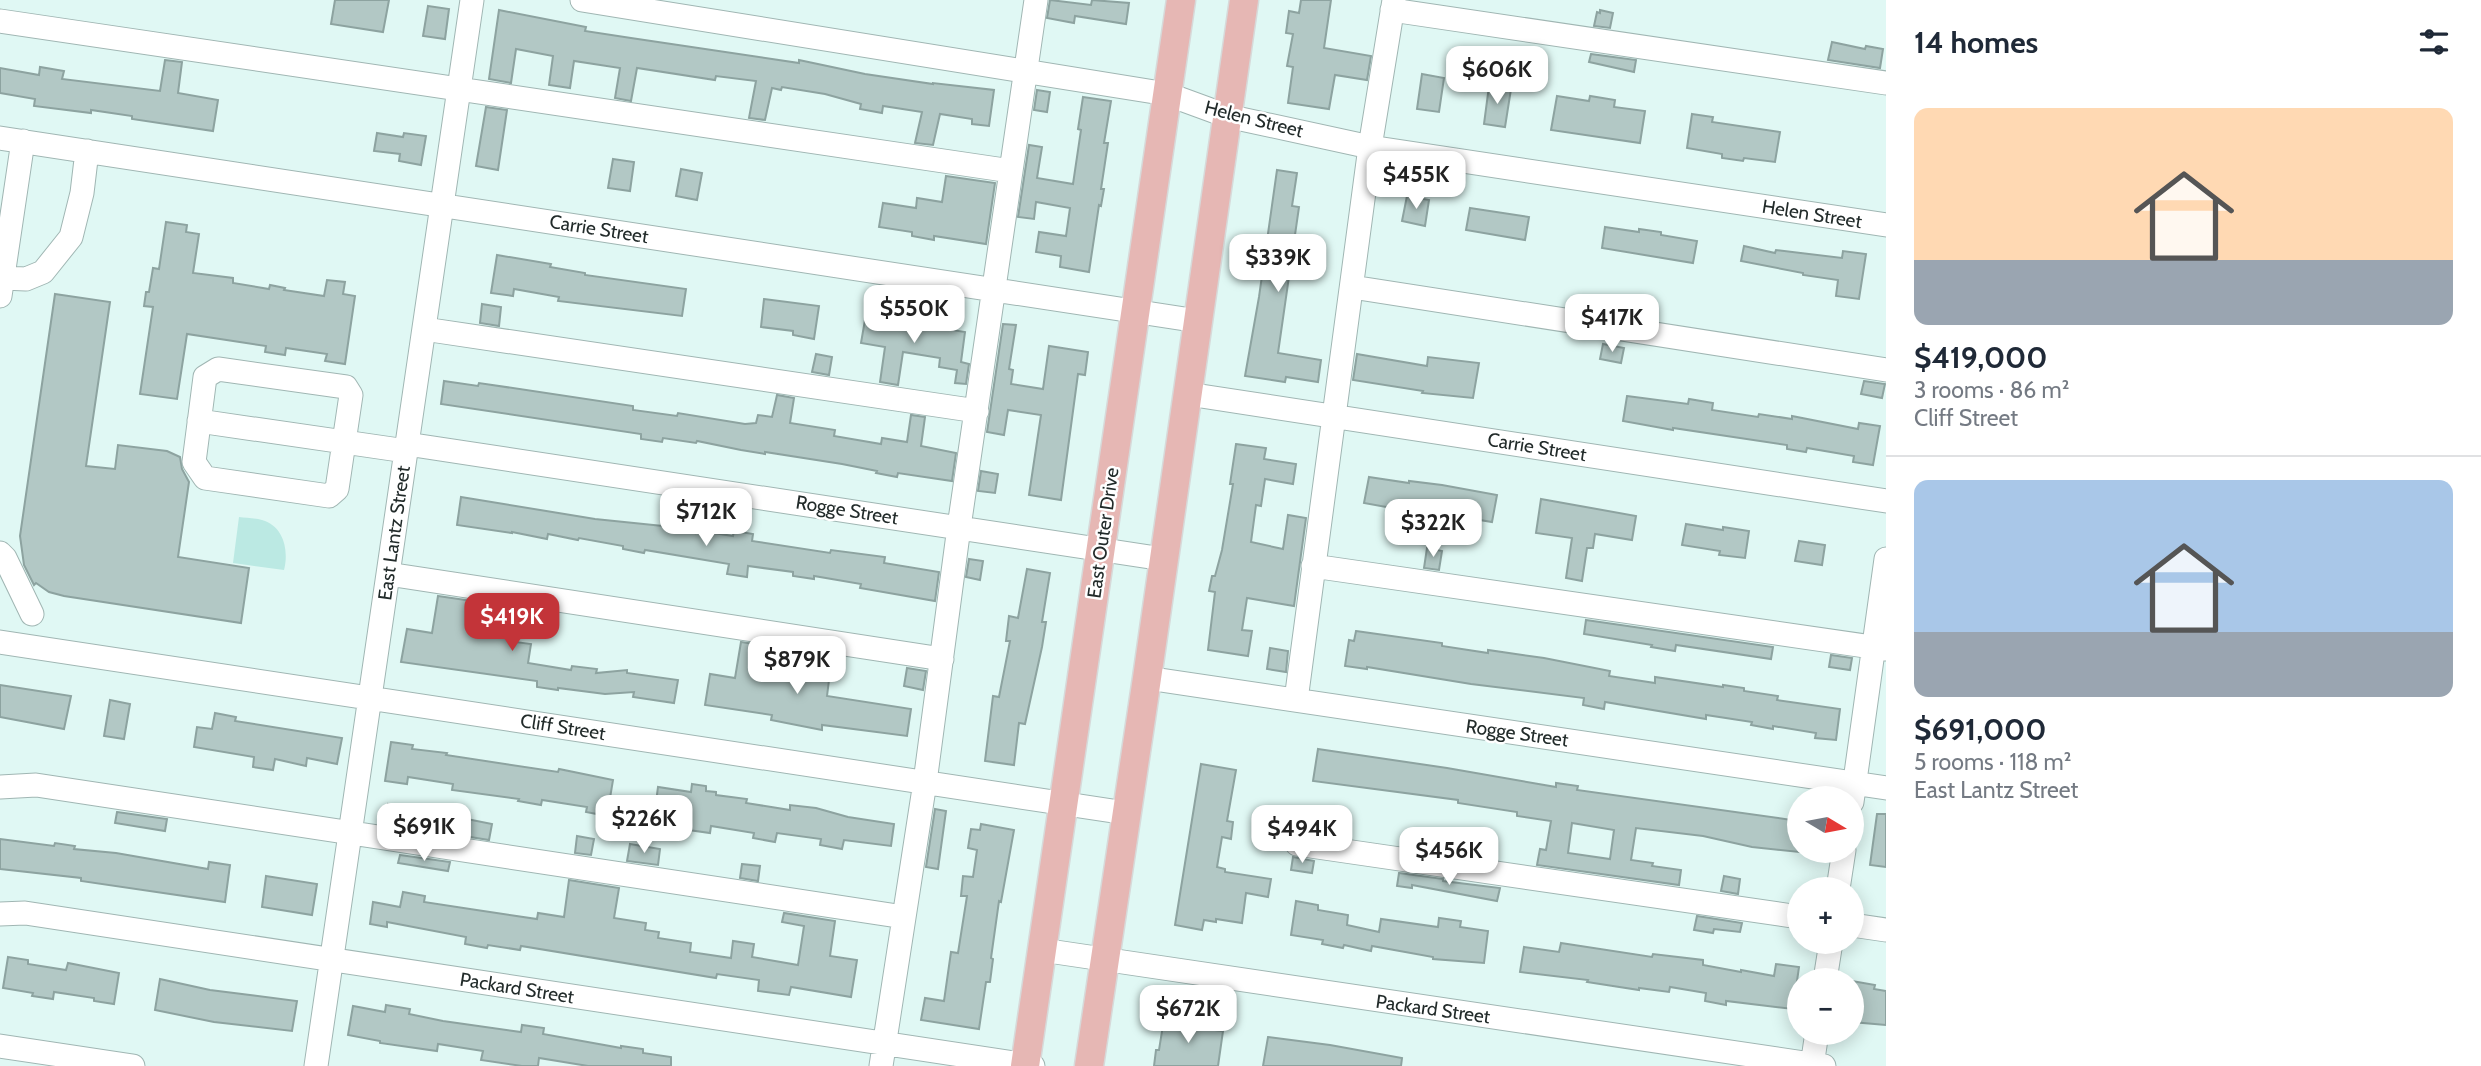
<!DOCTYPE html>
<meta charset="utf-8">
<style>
body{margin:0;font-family:Cabin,sans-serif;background:#f2f2f3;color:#1f2937;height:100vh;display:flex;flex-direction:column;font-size:26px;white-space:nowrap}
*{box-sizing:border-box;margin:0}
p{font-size:23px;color:#747a83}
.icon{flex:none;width:38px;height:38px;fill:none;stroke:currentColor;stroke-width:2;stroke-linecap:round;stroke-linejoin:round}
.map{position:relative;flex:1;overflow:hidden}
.details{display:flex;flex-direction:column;background:#fff;width:595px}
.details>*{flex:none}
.needle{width:46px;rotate:100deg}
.buttons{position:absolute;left:1787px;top:786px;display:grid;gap:14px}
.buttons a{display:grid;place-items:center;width:77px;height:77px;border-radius:50%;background:#fff;box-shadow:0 4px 18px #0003;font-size:35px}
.price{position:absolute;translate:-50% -60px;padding:0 16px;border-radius:14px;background:#fff;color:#222;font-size:23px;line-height:46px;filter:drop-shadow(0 2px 4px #0008)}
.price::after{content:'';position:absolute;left:50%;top:42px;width:21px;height:16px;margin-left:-10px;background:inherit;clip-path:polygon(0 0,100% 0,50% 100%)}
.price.current{background:#c33439;color:#fff}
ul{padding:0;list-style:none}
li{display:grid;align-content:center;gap:14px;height:371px;padding:0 28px}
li+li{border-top:2px solid #e0e1e3}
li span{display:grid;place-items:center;height:217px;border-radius:14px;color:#555}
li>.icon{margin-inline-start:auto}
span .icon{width:126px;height:126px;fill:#fffc;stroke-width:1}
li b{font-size:30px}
h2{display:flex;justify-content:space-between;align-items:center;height:84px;padding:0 28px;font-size:30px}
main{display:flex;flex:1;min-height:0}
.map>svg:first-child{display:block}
.green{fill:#bbe9e3}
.building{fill:#b2c8c5;stroke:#8da3a0;stroke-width:2;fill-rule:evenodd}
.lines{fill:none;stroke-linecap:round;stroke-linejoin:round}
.minor-casing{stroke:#a0b6b3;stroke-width:25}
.major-casing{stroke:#d7d9d9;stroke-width:31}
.minor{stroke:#fff;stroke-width:23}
.major{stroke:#e6b7b4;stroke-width:28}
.labels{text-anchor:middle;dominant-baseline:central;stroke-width:5;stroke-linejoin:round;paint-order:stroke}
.street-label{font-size:19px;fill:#222b2a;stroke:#fff}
</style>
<main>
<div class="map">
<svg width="1886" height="1066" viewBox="0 0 1886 1066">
<rect width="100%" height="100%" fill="#e0f8f4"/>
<path class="green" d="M239,517C246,518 255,518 262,520C284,526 289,551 284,570L233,563Z"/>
<path class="building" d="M335,0H389L383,32L331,24Z
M1050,0L1091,5L1092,0L1129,3L1126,24L1075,16L1074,23L1047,18Z
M1301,0H1331L1324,48L1371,56L1367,80L1335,75L1329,109L1288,103L1293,67L1287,66L1293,34L1286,33L1289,11L1299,13Z
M428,6L449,9L445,39L423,36Z
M499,10L586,27L585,31L631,38L799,63V60L865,74L933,84V83L994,90L989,126L972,124V119L940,114L933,145L915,143L922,112L883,106L882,113L860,109L861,104L825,94L782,87L781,90L772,88L765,120L749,118L756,81L716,76L715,80L637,68L631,101L615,98L620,68L574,61L570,88L549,85L553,56L516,49L511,83L489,79Z
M1600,10L1613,13L1610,28L1594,26L1597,12L1600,13Z
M1832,42L1865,49L1866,46L1883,49L1880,68L1828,60Z
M1591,54L1636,60L1634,72L1589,62Z
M165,60L182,62L178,93L218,100L213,131L132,119V116L91,110V113L34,106L35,99L0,93V68L39,75L40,67L64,71L62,79L160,91Z
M1422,74L1444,78L1439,112L1417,109Z
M1489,86L1511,89L1505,127L1484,124Z
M1037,90L1050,92L1047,112L1034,110Z
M1557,96L1589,101L1590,96L1615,100L1614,107L1645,111L1640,143L1551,130Z
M1083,97L1111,101L1104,143H1108L1101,189H1104L1101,206L1099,205L1089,272L1060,267L1061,256L1036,252L1039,232L1066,236L1070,208L1036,202L1034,219L1018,217L1029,145L1042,147L1037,178L1073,184L1081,130L1078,129Z
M486,107L507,110L498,170L476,166Z
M1692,114L1713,117L1712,122L1780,132L1775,162L1744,158L1743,161L1722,158V154L1687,148Z
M377,133L403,137L404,133L426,136L421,165L399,161L400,154L374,151Z
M613,159L634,162L630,191L608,188Z
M681,169L702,173L697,200L676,196Z
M1277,170L1297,173L1292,206L1299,207L1278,353L1321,360L1318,382L1286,377L1285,382L1245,376L1259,297Z
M946,176L995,183L986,244L934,236V240L912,236V232L879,227L883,203L916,208L917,198L942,202Z
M1407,196L1429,200L1425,226L1402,221Z
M1470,208L1529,217L1525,240L1466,230Z
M166,222L187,225L186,232L199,234L193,273L233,278V283L269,289L270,285L285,288L284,290L324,296L327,280L345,282L343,294L355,296L345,364L325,361L327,354L286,348L285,355L265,352L266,346L187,334L177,399L140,394L153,307L144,306L146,292H149L153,268L159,269Z
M1605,227L1639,232V229L1661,232V235L1697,241L1693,263L1602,248Z
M1744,246L1775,253L1776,250L1842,258L1843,251L1866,254L1859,299L1836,296L1838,280L1803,275V273L1741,261Z
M497,255L551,264L550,267L585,273V275L686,289L682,316L558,301L559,297L514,289L513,296L491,293Z
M55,294L110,302L86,466L115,469L118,445L167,451L180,457L182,469L189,482L178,557L249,568L241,623L64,596L49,592L36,583L34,585L24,565L20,536Z
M764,299L819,306L814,339L793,335V331L761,327Z
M482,304L501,307L499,326L480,323Z
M866,314L920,320V325L965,332L961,362L969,364L966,384L955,383L957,370L939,367L940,358L903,352L898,385L880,382L885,347L861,343Z
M1003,324L1016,325L1009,369L1013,370L1011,384L1043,389L1049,346L1088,352L1085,375L1078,374L1061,500L1029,495L1041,415L1008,410L1004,435L987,432Z
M1603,344L1624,348L1621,363L1600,359Z
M816,354L832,357L829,375L812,372Z
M1357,354L1427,366L1428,357L1479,363L1473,398L1422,393L1423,391L1353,380Z
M444,381L478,386L479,383L633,406V410L677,416L678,413L745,424L756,423L758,415L772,417L777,395L794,398L790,423L835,430L834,436L881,444L882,438L907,442L911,415L925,417L921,446L956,453L952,481L898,473L897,477L876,473L877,471L842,464L765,452V454L741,450L697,441L696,443L663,438L662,442L641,439V434L441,404Z
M1864,381L1885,384L1882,398L1861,394Z
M1627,396L1688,404L1689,399L1713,403L1712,410L1758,417L1759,414L1792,419V416L1858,429L1859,423L1880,426L1873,465L1853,462L1854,456L1807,448L1806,452L1787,449V445L1673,428V430L1623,421Z
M1236,444L1266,448L1264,459L1296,464L1293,484L1265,479L1261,506L1256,505L1251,542L1283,549L1288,515L1306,518L1294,606L1247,598L1242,630L1252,631L1248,656L1208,650L1215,592L1209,591L1212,576H1215L1222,550L1233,484H1230Z
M981,471L998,474L995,493L978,491Z
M1369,477L1409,483V481L1442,485L1497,495L1492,522L1462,517L1460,527L1435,523L1436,516L1364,503Z
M461,497L595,519L663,526L695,533V530L733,536L734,531L753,534L752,541L830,553L831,550L885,557L884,563L939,572L935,601L860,588L861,584L814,576V579L793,576V572L748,566L747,577L727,574L729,564L645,550L644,553L623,549V546L579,538L578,540L548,534L547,539L512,532V533L457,525Z
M1541,499L1636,516L1632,540L1595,534L1593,548H1587L1582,581L1566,578L1572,538L1536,533Z
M1686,524L1723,530V527L1749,531L1745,558L1719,555L1720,551L1682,545Z
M1799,541L1825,545L1822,565L1795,561Z
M1427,548L1442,551L1439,570L1424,568Z
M969,559L983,561L980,580L966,577Z
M1027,569L1050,573L1042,622H1046L1042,647L1025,724L1019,723L1014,765L985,761L993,696L999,697L1010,641H1006L1009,616L1018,618Z
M438,596L520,608L515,642L531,644L528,663L571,670L572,666L597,669L596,673L627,670V673L678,680L674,703L633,697L634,692L605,694L558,688V690L537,687V681L401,662L407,629L432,633Z
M1586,620L1773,647L1771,659L1676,645L1675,651L1651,647L1652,645L1584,634Z
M1356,631L1442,643V646L1488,653V650L1544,658L1610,671L1609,676L1655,683V677L1723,687V685L1744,688V691L1778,696L1777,700L1840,709L1836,740L1815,738L1816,733L1773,726V729L1751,725L1752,722L1706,715V719L1605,702L1604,709L1583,705L1584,698L1471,684L1367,667V669L1345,666L1349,640L1354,641Z
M741,642L792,650L788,674L829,680L827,696L911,709L907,736L822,725V730L771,720L772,715L705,705L710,674L735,678Z
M1270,648L1288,651L1286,672L1267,669Z
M1831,655L1852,658L1850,670L1829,667Z
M907,668L926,671L923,690L904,686Z
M0,685L71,696L64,729L0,717Z
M110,700L130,704L124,739L104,736Z
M215,713L236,717L235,721L342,738L337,764L307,758L306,766L275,759L273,770L253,767L254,757L194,747L197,727L212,729Z
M391,742L413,745L412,749L447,753L446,755L558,772L559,769L613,780L607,816L586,812L587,807L542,800L541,805L518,801L519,799L452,790L453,784L408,777L407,784L385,781Z
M1318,749L1447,768L1556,787V783L1578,786L1577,790L1799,821V852L1752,847L1703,836L1636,828L1631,860L1653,863L1652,866L1681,870L1679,885L1537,865L1540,849L1546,850L1551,821L1517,816V812L1458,803V800L1313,781ZM1572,823L1614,830L1610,859L1568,853Z
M1201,764L1236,770L1227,821L1233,822L1231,839L1222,837L1217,867L1225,869V872L1271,879L1268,897L1246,893L1242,923L1216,919V922L1204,920L1202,930L1175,925Z
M692,784L706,786V791L716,792V795L747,799L746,803L790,810V805L816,808L848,817L894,824L891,846L844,840L842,849L820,845L821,839L777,833L775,842L753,838L754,833L711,826L710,833L653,825L658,787L691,792Z
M388,804L404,807L403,811H406L404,827L385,824Z
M935,809L946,811L938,869L926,867Z
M117,812L167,819L165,831L115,823Z
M442,814L492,824L489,840L439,832Z
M1877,814H1886V867L1870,865Z
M981,824L1014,830L1001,902L999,901L991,958L993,959L990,982H986L979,1029L921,1020L925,998L944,1001L951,952L958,953L967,896H961L963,876L973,877L977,850L968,848L971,829L980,830Z
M577,836L594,839L591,855L575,853Z
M0,839L54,846L55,843L75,846L74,849L116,853L208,869L209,862L230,865L225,902L81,881V878L0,869Z
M630,844L660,849L658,865L627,861Z
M400,855L450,862L448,871L398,863Z
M1293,857L1314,861L1312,873L1291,870Z
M742,864L760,866L758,881L740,878Z
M1399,873L1443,879V881L1500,888L1497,901L1412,885V888L1397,886Z
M266,876L317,884L312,915L262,907Z
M1724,876L1740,879L1738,894L1721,891Z
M569,880L619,888L614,918L646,923L645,930L659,932L658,938L691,943L690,952L731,958L733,941L754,944L752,957L798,965L804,926L782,922L784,913L835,921L830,956L857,960L851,997L791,987L789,995L758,991L759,980L717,974L716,978L521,946L520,950L488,945L487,948L465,944L466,937L387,922V927L370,924L373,902L400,907L403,892L425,896L424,902L470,909L537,919L538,913L564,917Z
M1296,901L1318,905V910L1348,915L1347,925L1379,932L1381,919L1438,927L1439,918L1461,921L1460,927L1488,931L1484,963L1433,959V957L1372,946L1371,951L1344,945L1343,948L1322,944L1323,940L1291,935Z
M1697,916L1742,923L1740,932L1714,929L1713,933L1694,930Z
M1561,943L1652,957L1653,954L1703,960V965L1741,972V970L1774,976L1776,964L1799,967L1793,1009L1726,1001V1005L1705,1001L1706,993L1670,987L1669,992L1639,988V990L1587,982L1588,980L1520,972L1524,947L1559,952Z
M8,957L28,960V964L66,970L68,963L119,973L114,1004L94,1001V998L54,992L53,999L32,996L33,993L3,988Z
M160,979L210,990L297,1001L292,1031L214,1022L155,1010Z
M1852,981L1875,985L1874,989L1886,991V1025L1852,1022Z
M386,1005L410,1009L409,1014L443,1021L521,1032L522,1025L544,1028L543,1034L621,1048V1046L643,1049V1053L671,1057V1066H588L539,1058L538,1066H522L481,1060L483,1051L438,1044L437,1051L380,1043V1041L348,1035L353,1006L385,1012Z
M1164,1019L1199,1024V1028L1223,1031L1218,1066H1154L1156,1050H1159Z
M1268,1037L1330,1045L1402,1058L1401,1066H1263Z"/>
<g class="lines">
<g class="minor-casing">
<path id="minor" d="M582,0L1167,94L1227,116L1370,147L1886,225
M1392,10L1886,83
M0,21L1011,171
M0,138L1198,321
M3,278L26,279L43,272L71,237L82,193L87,151
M1352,287L1886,370
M0,296L23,141
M424,329L977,411
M218,369L346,387L351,395L337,489L329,496L205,478L194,462L205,377Z
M1188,394L1886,501
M199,421L406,451
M407,444L1163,559
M0,553L5,558L32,614
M1313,566L1886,649
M388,574L942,659
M0,642L1126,813
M1147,678L1886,788
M1296,700L1370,147L1394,0
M0,787L36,785L904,917
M1852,802L1886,559
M1297,844L1799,917
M1838,889L1844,850
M0,914L25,913L1033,1066
M1852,925L1886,930
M1042,950L1824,1066
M1825,980L1831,942
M0,1046L133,1066
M316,1066L472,0
M881,1066L925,782L959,527L1036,0
M1812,1066L1817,1032"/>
</g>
<g class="major-casing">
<path id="major" d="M1025,1066L1181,0
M1089,1066L1147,678L1244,0"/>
</g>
<use href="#minor" class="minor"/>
<use href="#major" class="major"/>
</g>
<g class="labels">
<g class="street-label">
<text transform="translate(1254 119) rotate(14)">Helen Street</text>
<text transform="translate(1812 214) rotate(9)">Helen Street</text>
<text transform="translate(599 229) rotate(9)">Carrie Street</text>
<text transform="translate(1537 447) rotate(9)">Carrie Street</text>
<text transform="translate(847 510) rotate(9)">Rogge Street</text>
<text transform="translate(394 533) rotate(-82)">East Lantz Street</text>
<text transform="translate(1103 533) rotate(-82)">East Outer Drive</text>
<text transform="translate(563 727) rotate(9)">Cliff Street</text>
<text transform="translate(1517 733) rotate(8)">Rogge Street</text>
<text transform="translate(517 988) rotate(9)">Packard Street</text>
<text transform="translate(1433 1009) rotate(8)">Packard Street</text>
</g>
</g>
</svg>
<div class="buttons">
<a><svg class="needle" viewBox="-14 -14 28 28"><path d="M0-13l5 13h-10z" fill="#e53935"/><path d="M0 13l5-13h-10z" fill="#747a83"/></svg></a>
<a>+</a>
<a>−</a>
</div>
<b class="price" style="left:1497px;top:106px">$606K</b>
<b class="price" style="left:1416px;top:211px">$455K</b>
<b class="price" style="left:1278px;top:294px">$339K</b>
<b class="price" style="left:914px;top:345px">$550K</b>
<b class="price" style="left:1612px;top:354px">$417K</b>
<b class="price" style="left:706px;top:548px">$712K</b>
<b class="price" style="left:1433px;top:559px">$322K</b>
<b class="price current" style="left:512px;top:653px">$419K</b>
<b class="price" style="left:797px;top:696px">$879K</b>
<b class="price" style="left:644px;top:855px">$226K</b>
<b class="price" style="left:424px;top:863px">$691K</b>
<b class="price" style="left:1302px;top:865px">$494K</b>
<b class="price" style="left:1449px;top:887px">$456K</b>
<b class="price" style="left:1188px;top:1045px">$672K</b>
</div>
<section class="details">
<h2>14 homes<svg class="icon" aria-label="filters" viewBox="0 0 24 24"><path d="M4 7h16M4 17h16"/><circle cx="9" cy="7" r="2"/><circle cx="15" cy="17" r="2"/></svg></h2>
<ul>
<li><span style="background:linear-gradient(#ffd9b3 70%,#9aa5b1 0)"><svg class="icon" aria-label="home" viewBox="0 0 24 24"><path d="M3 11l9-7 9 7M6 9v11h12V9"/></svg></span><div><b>$419,000</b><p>3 rooms · 86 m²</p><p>Cliff Street</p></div></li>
<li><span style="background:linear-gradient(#a9c7e8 70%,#9aa5b1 0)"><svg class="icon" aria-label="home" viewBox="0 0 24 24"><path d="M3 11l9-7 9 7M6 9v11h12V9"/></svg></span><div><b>$691,000</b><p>5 rooms · 118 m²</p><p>East Lantz Street</p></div></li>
</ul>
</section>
</main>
